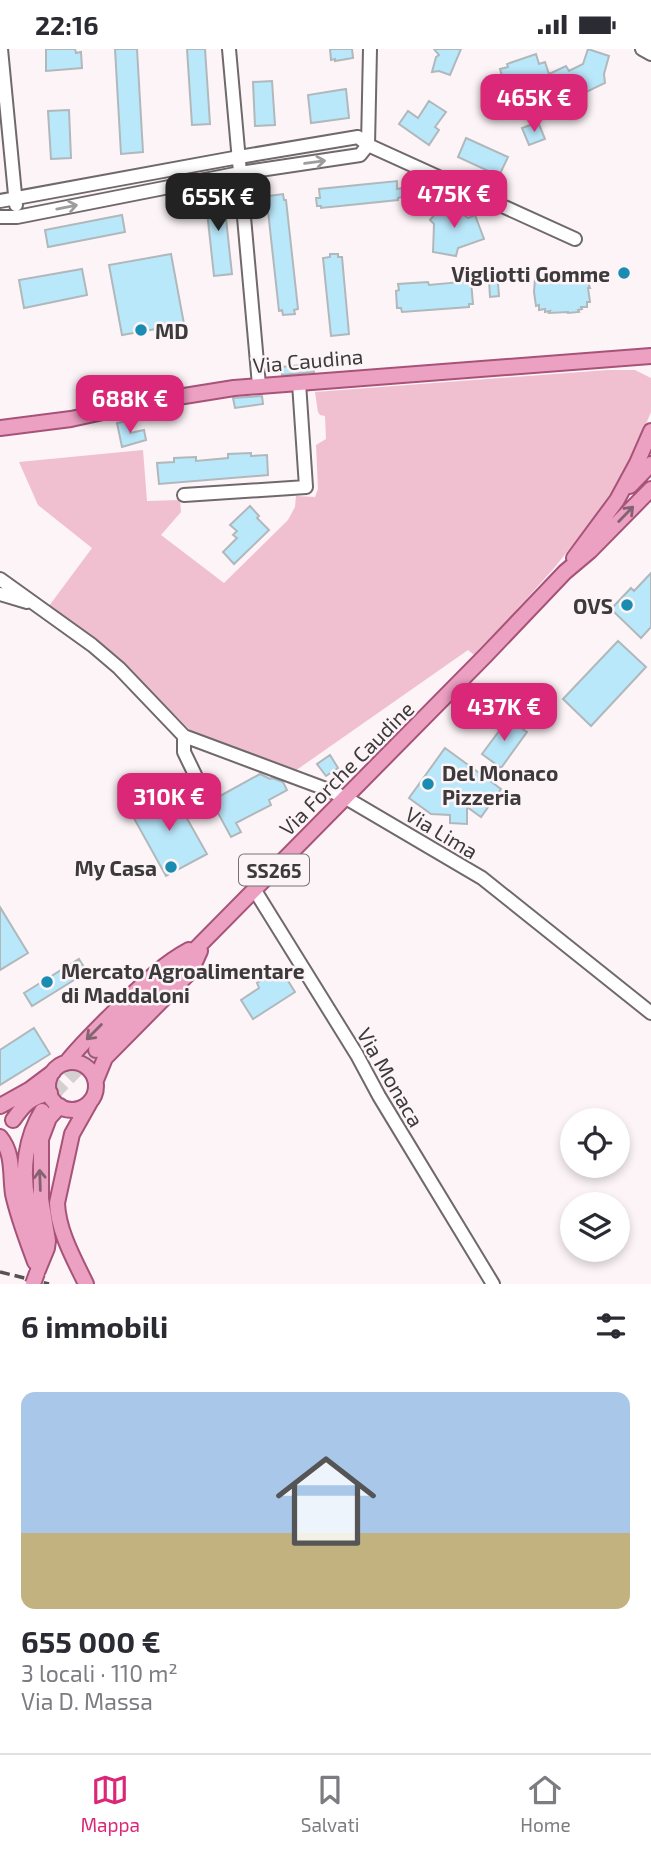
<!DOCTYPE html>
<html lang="it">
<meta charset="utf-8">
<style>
body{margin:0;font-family:"Exo 2",sans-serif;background:#f7f7f7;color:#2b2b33;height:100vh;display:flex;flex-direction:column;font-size:26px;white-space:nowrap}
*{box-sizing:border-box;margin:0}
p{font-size:23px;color:#7c7c81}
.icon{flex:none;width:38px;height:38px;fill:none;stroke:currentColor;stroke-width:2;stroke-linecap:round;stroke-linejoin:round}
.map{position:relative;height:1235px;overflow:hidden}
.side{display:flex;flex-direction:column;background:#fff;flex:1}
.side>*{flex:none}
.controls{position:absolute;left:560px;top:1059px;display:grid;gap:14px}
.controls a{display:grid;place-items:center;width:70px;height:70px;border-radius:50%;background:#fff;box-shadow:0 4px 10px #0003;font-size:35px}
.price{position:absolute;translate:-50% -60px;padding:0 16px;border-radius:14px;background:#db2777;color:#fff;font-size:23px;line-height:46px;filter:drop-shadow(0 2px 4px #0008)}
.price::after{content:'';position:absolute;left:50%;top:42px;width:21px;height:16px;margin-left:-10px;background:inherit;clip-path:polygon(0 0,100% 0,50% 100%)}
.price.on{background:#222;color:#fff}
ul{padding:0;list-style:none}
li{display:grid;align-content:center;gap:14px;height:371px;padding:0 21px}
li span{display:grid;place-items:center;height:217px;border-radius:14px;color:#555}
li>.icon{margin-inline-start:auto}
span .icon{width:126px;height:126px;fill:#fffc;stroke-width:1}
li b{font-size:30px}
h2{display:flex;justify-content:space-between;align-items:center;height:84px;padding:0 21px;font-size:30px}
.status{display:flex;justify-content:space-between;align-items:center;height:49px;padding:0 35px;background:#fff;direction:ltr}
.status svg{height:19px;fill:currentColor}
.menu{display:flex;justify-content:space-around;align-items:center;height:98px;border-top:2px solid #e1e1e2;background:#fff;font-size:19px;color:#7c7c81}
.menu a{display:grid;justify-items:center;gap:4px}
.menu .on{color:#db2777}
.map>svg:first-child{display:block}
.green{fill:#f0bfd0}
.building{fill:#bae8fb;stroke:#b1b8bb;stroke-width:2}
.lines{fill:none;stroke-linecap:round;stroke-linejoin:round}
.major-tunnel{stroke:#d6cfd1;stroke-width:14;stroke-dasharray:14 7;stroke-linecap:butt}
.minor-casing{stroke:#70696c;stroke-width:16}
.major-casing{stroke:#a75378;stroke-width:18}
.minor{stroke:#fff;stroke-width:12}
.major{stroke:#eca0c2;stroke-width:14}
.rail{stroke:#565253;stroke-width:3.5;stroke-dasharray:10 5;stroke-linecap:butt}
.major-bridge-casing{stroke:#a75378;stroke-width:18;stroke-linecap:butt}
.major-bridge{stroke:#eca0c2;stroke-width:14}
.oneway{stroke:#9e9c9d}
.oneway2{stroke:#836371}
.poi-dot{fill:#1a8cb1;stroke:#fcf4f7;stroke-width:2.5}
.labels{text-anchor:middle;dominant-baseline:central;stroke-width:5;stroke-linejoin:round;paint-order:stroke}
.shield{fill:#fcf4f7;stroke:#767273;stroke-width:2}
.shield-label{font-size:19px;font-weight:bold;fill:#3d3a3b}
.poi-label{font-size:21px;font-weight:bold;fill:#3d3a3b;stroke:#fcf4f7;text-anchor:end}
.street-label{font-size:21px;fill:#3d3a3b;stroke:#fcf4f7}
</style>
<div class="status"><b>22:16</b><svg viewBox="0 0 49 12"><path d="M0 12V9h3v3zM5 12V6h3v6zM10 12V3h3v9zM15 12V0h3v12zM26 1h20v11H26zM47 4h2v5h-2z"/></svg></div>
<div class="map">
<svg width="651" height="1235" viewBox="0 0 651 1235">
<rect width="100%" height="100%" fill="#fcf4f7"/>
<path class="green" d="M608,321H635L651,329V363L624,427L598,464L555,518L501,578L474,606L468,601L295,722L191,682L124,615L49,557L92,499L38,456L19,413L143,401L147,452L180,451L181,463L161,486L224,534L288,471L295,458L296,447L315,448L318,440L316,396L326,390L325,367L320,366L318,363L315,343Z"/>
<path class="building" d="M46,0H75L76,4L81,3L82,19L46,22Z
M115,0H137L143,103L121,105Z
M187,0H205L210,75L192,76Z
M330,0H352L353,9L335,12V10L331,11Z
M434,0H461L450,26L439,22L432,23L436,8L439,6Z
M588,0L609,7L604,25L605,34L553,59L549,50L541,61L535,65L528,63L522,54L524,48L528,44L524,32L505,38L500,20L508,18L507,15L536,5L539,15L545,13L549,25L566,17L569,22L583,15Z
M272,32L275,76L255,77L253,33Z
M346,40L349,69L311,74L308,46Z
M429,52L446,63L435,78L439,81L429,96L399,75L408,62L418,69Z
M69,61L71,109L51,110L48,62Z
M538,73L545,90L529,96L522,79Z
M466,89L508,108L499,127L458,108Z
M397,132V140L402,139V148L398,149V151L321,159V157H317L316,149H320L319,140Z
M223,142L232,225L214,227L205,144Z
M283,145L284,151H286L298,260L294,261L295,265L283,266L282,261L279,262L267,153H269L268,147Z
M446,152L468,169L475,166L484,190L458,199L456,207L433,203L434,175L430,171Z
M122,166L125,183L48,198L45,181Z
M171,205L184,275L122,286L109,216Z
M330,205H338V208H342L349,285L331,287L323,209L330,208Z
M82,220L87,246L24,259L19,231Z
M497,222L499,247L490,248L489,231L474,233L473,224Z
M558,224H576V226H580V229H586L590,239H588L590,253H587V258H581L582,260L578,261L579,263L568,264V263L549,264L550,262L545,263V260L539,261V256L536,257L534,243L535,230H541V227H545V225Z
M471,232L473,255H469V258L402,263L401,259H397L396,242L399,241L398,235L428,233L429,236Z
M314,315V323L282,326L281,318Z
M262,347L263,355L235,359L233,349Z
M128,372L130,384L144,381L146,391L122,398L117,374Z
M251,404V407L267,406L268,426L159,435L157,414L174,413V409L196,408V412L228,409V405Z
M250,457L259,467L257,469L269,481L234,515L223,503L237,489L233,486L237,482L230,476Z
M651,524V578L641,589L611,560L631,539L634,542Z
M618,592L646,618L591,677L563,650Z
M508,670L527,683L501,719L482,705Z
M445,699L501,740L481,768L467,758V775L450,774V766L431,765L409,749Z
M330,706L338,719L326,727L317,715Z
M260,725L270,730L272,729L283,733L287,741L269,751L271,756L236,774L241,783L231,788L205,740L207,736L213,733L220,747Z
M171,741L207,805L166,827L131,764Z
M0,858L28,904L0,921Z
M79,910L87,923L32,957L24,944Z
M280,919L295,943L253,970L241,951L259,939L257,934Z
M34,979L50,1005L0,1036V1001Z"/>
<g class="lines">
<path class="major-tunnel" d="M42,1062L58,1040L96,1001"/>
<g class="minor-casing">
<path id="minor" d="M1,0L16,156
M229,0L259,336
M642,0L651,5
M0,152L239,108L358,88L368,96L575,190
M0,168H17L240,124L360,106L368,96L370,0
M184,446L306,438L299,334
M0,530L92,596L119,619L184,687L326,740L346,749L482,829L651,964
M0,545L27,553
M184,687V703L199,734
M254,840L357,1006L379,1047L493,1235"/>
</g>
<g class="major-casing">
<path id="major" d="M0,379L71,370L153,352L234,339L651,307
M630,437L651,415
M574,509L617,451L637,414L651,382
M96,1001L486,606L565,523L590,502L651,440
M48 1037a24 24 0 1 1 48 0a24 24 0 1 1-48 0Z
M66,1014C81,995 99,978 116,961C139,939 161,916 189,901
M96,1031L105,1009L191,922L200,902
M0,1057L29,1041L53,1023
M13,1071C25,1054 30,1049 50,1044
M0,1088C14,1105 10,1125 13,1145C18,1168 27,1191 35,1213
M39,1206C40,1186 32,1170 28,1152C21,1122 26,1088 42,1062
M38,1221L47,1199L48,1192L41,1150V1090L49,1069L60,1057
M86,1235C74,1210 58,1182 57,1154L72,1085L90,1053"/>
</g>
<use href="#minor" class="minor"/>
<use href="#major" class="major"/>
<path class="rail" d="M0,1223L49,1235"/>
<g class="major-bridge-casing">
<path id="major-bridge" d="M33,1235L37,1224"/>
</g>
<use href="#major-bridge" class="major-bridge"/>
</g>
<defs><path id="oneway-shaft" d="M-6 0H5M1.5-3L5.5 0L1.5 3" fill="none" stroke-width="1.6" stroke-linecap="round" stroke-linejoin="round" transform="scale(1.75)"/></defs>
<g class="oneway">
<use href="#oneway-shaft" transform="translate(315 113) rotate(-8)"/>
<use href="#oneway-shaft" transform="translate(67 158) rotate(-11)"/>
</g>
<g class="oneway2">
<use href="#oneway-shaft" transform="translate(626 465) rotate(-46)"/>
<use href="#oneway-shaft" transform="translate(94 983) rotate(135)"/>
<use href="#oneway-shaft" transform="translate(40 1131) rotate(-92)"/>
</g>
<g class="poi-dot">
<circle cx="624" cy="224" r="7"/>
<circle cx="141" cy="281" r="7"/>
<circle cx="627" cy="556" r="7"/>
<circle cx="428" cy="735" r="7"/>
<circle cx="171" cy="818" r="7"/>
<circle cx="47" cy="933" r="7"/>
</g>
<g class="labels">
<rect class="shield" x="239" y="805.5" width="70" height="31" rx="5"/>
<g class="shield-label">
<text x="274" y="821">SS265</text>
</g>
<g class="poi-label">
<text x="610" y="224">Vigliotti Gomme</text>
<text x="155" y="281" text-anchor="start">MD</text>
<text x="613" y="556">OVS</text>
<text x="442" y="723" text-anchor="start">Del Monaco<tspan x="442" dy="24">Pizzeria</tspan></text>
<text x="157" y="818">My Casa</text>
<text x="61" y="921" text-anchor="start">Mercato Agroalimentare<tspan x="61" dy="24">di Maddaloni</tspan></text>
</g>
<g class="street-label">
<text transform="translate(308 311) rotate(-5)">Via Caudina</text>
<text transform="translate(346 719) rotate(-45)">Via Forche Caudine</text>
<text transform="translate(442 783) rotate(31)">Via Lima</text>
<text transform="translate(391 1028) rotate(60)">Via Monaca</text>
</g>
</g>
</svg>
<div class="controls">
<a><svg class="icon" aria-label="locate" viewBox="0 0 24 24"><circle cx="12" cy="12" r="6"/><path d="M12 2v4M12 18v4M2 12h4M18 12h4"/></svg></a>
<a><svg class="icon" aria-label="layers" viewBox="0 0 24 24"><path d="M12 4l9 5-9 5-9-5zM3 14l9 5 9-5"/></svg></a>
</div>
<b class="price" style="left:534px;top:85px">465K €</b>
<b class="price" style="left:454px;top:181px">475K €</b>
<b class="price on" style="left:218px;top:184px">655K €</b>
<b class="price" style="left:130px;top:386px">688K €</b>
<b class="price" style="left:504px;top:694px">437K €</b>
<b class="price" style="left:169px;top:784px">310K €</b>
</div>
<section class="side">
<h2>6 immobili<svg class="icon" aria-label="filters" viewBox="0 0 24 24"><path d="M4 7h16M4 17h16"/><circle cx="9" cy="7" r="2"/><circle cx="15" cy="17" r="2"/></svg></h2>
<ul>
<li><span style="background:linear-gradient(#a9c7e8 65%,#c2b280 0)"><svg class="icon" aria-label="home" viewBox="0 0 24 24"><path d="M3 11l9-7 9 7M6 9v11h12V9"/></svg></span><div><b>655 000 €</b><p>3 locali · 110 m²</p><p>Via D. Massa</p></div></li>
</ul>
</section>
<nav class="menu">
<a class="on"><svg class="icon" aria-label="map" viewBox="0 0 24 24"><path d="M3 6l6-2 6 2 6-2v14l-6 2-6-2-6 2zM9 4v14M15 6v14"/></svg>Mappa</a>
<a><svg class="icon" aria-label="saved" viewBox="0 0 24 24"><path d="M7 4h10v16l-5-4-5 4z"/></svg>Salvati</a>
<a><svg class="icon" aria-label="home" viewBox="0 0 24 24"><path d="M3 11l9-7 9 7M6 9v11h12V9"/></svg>Home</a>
</nav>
